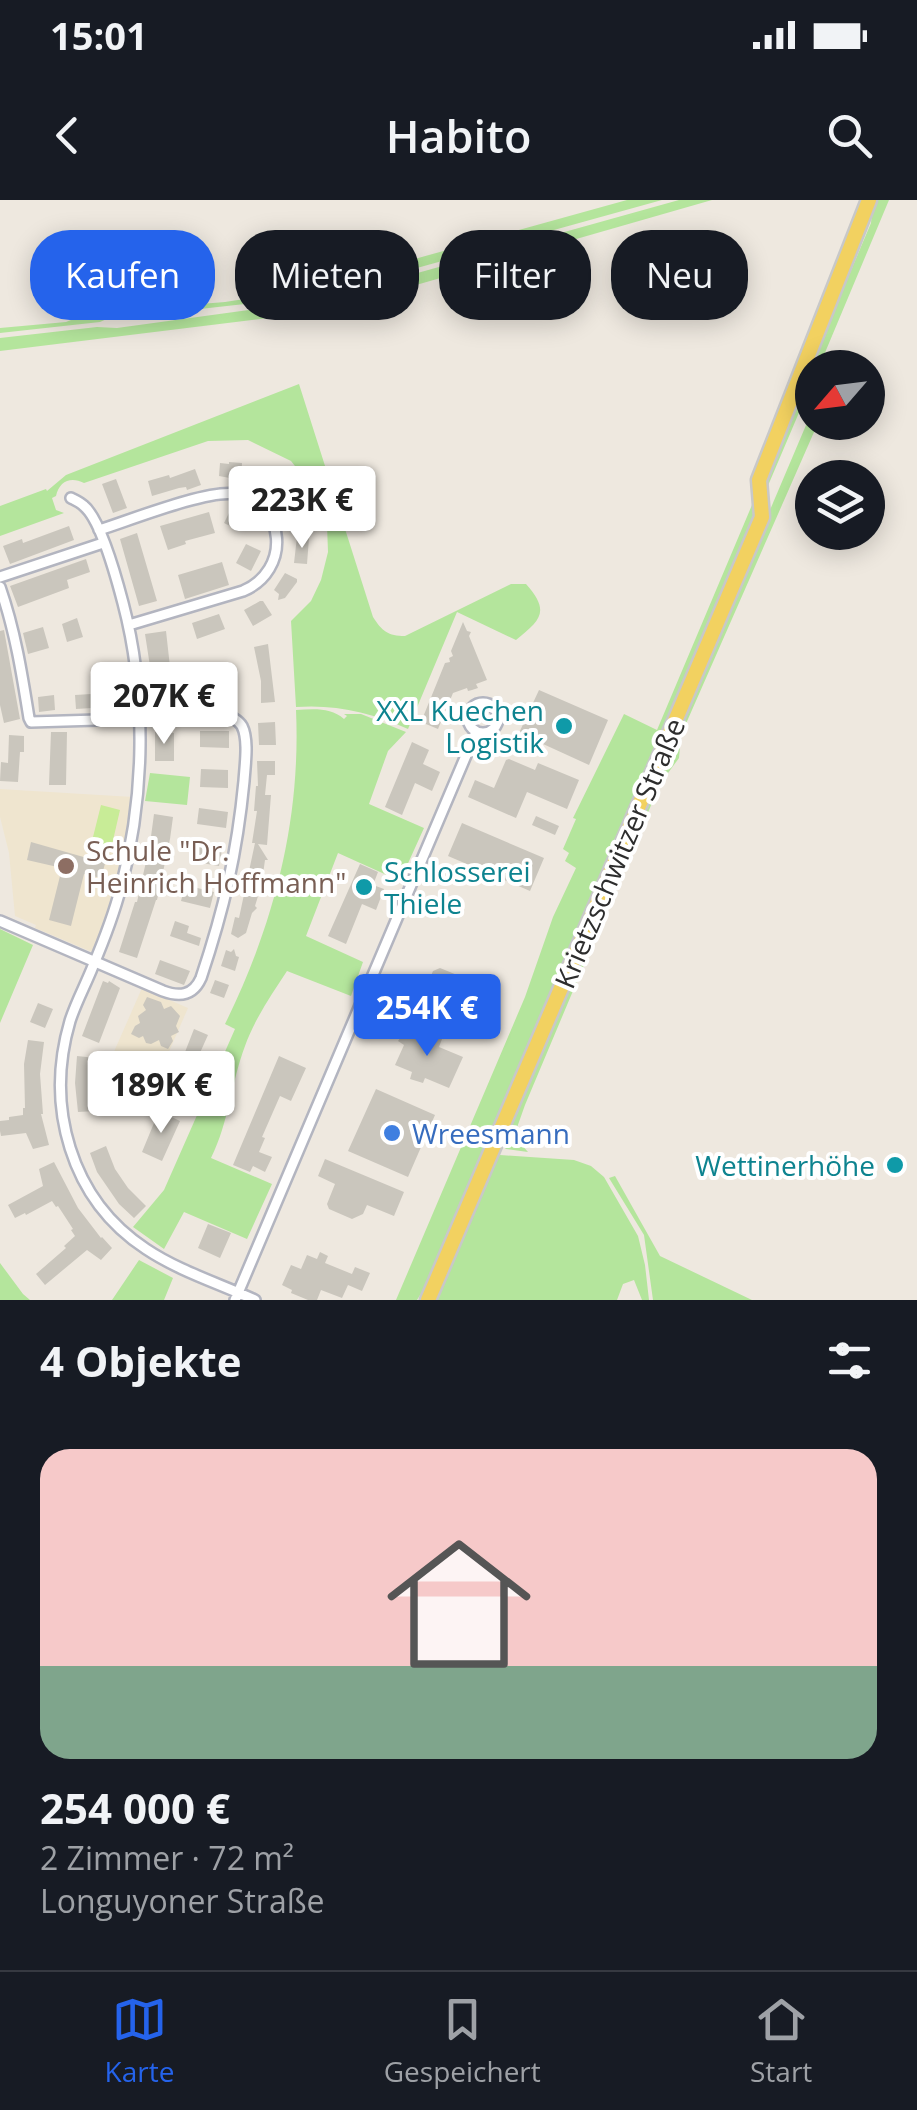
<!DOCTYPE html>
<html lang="de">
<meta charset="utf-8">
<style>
body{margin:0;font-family:"Open Sans",sans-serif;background:#242831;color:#f1f3f6;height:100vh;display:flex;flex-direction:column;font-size:38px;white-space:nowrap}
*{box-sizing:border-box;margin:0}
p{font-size:32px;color:#9ea1a6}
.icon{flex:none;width:55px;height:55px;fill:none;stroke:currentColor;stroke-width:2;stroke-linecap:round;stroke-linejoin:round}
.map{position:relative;height:1100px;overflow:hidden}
.side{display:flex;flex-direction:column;background:#171b24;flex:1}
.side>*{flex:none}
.banner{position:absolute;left:30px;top:30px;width:858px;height:90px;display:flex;gap:20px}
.needle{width:65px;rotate:242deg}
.fabs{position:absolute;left:795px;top:150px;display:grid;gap:20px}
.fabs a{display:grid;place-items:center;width:90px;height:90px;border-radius:50%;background:#171b24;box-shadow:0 5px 25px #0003;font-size:50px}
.price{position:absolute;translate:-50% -85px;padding:0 22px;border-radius:10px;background:#fff;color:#222;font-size:32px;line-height:65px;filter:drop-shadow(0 2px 5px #0008)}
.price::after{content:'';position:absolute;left:50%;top:60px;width:30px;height:22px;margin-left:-15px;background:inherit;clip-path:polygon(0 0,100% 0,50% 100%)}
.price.selected{background:#2563eb;color:#fff}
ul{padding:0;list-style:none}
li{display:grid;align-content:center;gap:20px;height:530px;padding:0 40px}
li+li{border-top:2px solid #363941}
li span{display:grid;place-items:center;height:310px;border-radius:30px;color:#555}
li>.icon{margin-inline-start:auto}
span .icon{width:180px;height:180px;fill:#fffc;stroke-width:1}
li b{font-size:42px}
h2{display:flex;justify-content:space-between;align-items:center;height:120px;padding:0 40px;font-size:42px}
.tag{padding:0 35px;border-radius:40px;background:#171b24;box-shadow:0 5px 25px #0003;font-size:35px;line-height:90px}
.tag.selected{background:#2563eb;color:#fff}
.status{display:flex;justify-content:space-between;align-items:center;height:70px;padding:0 50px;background:#171b24;direction:ltr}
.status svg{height:28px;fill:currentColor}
header{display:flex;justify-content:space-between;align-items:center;height:130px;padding:0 40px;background:#171b24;font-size:45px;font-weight:600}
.dock{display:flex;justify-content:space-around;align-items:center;height:140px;border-top:2px solid #363941;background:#171b24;font-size:28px;color:#9ea1a6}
.dock a{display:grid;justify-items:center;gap:5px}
.dock .selected{color:#2563eb}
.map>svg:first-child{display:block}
.education{fill:#efe5cf}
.green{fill:#b4e59c}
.pitch{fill:#c8ec97}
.building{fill:#cac6bd}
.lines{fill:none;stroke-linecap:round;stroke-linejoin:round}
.minor-casing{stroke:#b3b5c0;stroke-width:14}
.primary-casing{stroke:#c8c8c8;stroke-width:19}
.minor{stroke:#fff;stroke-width:9}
.primary{stroke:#f2d160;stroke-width:14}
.culture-dot{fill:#0f9aa8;stroke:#fff;stroke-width:4}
.education-dot{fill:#8d6e63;stroke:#fff;stroke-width:4}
.shop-dot{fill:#3f7fe0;stroke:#fff;stroke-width:4}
.labels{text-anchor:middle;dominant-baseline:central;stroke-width:8;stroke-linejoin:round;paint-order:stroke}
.culture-label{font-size:28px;fill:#0d838f;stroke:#fff;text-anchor:end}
.education-label{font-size:28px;fill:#785e54;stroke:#fff;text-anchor:start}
.street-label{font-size:28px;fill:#2d2d2d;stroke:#fff}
.shop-label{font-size:28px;fill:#366cbe;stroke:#fff;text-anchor:start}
</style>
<div class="status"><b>15:01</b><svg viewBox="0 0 49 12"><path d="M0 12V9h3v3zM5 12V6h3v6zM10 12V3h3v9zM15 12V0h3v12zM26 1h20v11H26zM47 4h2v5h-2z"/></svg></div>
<header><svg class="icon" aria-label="back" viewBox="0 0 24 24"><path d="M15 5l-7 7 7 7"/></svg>Habito<svg class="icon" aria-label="search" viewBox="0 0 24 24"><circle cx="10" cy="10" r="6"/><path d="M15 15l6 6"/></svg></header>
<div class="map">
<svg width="917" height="1100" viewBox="0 0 917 1100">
<rect width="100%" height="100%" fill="#eee8df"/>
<path class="education" d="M0,589L133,597L119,679L95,751L92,752L35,728L36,725L15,716L9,653L0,617Z
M142,788L188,808L143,911L112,896L113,854Z"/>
<path class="green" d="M627,0H662L316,96L119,118L111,117L100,122L0,133V128L66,122L86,114L100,103L105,111H115L225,102L303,90Z
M679,0H712L357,102L309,113L0,151V138L97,127L117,128L300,103L316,105L335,96Z
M873,0H889L819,167L812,168V182L432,1076L417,1100H396L525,797L553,717L576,668L565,661L569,653L563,649L576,619L573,618L624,514L657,530L871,23Z
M299,184L373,417C382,431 388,436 405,436L511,384H526C551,412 540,420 516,440L457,412L408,529C372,513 336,504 296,507L291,421L311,401L321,380L328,352L327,325L313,289L291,261L248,240L208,241L84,283C71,276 59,281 56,296L52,298L56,310L64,313L0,336V306L46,289L47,291L66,275Z
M812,211V222L818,223L681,535L679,558L660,584L525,905L514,936L528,952L506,949L501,944Z
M296,510C313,509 331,507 344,519L347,516L344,514H361L406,532L388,551L369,604L424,628L400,681L338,653L306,736L363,762L351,796L287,771C272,794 254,820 245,846C231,883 229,922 211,958L272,984L247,1039L184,1012L164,1049L133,1027L164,990L235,829L225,824C274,725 301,620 296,510Z
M150,573L190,577L187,605L145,601Z
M0,729L33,745L0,823Z
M500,955L574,960L591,966L604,977L638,1036L645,1065L649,1100H642L634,1080L623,1084L617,1100H437L496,957Z
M615,976L660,1056L752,1100H653L644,1035L609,978Z
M139,1060L173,1078L164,1100H112Z
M0,1063L23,1094L30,1100H0Z"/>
<path class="pitch" d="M101,605L120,610L111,649L91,645Z"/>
<path class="building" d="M229,262L242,263L241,280L219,276L220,263L229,264Z
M195,269L201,285L187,290L186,287L179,288L152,296L148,281L169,275L170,278Z
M264,269L282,283L276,291L269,285L265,290L253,282Z
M116,279L127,308L113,313L102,284Z
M298,297L308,317L295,324L284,304Z
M232,307L248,316L238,330L224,323Z
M209,312L215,333L185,341L186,344L168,350L160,326Z
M69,326L74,340L10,364L3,346L22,339L23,343Z
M137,333L157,401L139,406L120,339Z
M297,337L309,338L307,364L294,363Z
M246,344L261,351L251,371L236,363Z
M86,359L90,372L67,380L69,388L18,407L10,386Z
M222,362L229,385L185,399L178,375Z
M285,373L297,379V382L285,398L278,400L279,394L274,390Z
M260,401H263L272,415L253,426L244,410Z
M219,414L225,429L197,439L192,423Z
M77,418L83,437L67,442L62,424Z
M463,422L467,431L471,432L469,436L487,480L476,484L478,488L472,490L468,491L467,488L453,493L438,529L421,522L445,463L450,462L449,458L453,456L451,451Z
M43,427L49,448L28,454L23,433Z
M4,430L20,519L4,523L0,505V431Z
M166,431L174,503L156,505L145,434Z
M268,444L275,502L261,503V481L254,447Z
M216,468L218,497L201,498L199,469Z
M539,490L608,520L589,565L519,533Z
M91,494L92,508L76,509L75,495Z
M54,495L55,510L39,512L38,497Z
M275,522L276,545H259L258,523Z
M200,531H229V548L200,547Z
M51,532H67L66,585H49Z
M155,532L174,533V561H155Z
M9,535L24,536V552H20L18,582L0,581L1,562L8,563Z
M412,542L429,550L423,564L440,572L432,591L415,583L402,615L385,607Z
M509,559L535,570L538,563L579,580L567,609L527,592L516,618L468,597L475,580L494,588L506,560Z
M257,561H275V575H267L265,595H271L267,645L258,644L268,660H265L263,674L265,676L254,683L262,692L259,693L255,706L257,708L252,713L246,733L238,738L231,734L235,717L239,718L255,643H252L257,611H254L256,586H258Z
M201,569L228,570V588L200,587Z
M199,608L228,612L226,628L197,624Z
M154,614L173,617L170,639L157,700H156L137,758L119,752L135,702H137L150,644Z
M536,616L559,626L555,635L532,625Z
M462,623L544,658L530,691L448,656Z
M31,642L87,658L88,656L106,660L101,678L84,674L71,726L49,720L62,668L27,660Z
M193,645L222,650L219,666L190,661Z
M360,664L378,672L373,685L384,689L376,710L362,704L346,744L328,736Z
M185,685L214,692L210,708L181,701Z
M175,721L189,726L187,733L201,738L199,746L170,736Z
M234,749L236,756L239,757L235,771L221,766L226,750L231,752Z
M160,760L190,771L184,785L155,774Z
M440,768L484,786L470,818L445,807L438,810L424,804L422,798L433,771Z
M215,780L229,785L224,798L210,793Z
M103,781L108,783L109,781L120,788L99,843L82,836Z
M147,797L161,802L164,809L171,806L180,816L176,826L179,832L171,836L173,841L168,849L161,846L159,840L151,844L146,843L143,836L139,838L131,834L135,826L140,823L138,816L146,810L143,805Z
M38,803L53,809L45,828L30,822Z
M409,826L426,839L428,833L442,839L439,847L463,857L449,888L425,878L423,883L410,879L412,872L395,865L404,845L398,841Z
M194,829L208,835L199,855L204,857L195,878L193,877L184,899L169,893Z
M28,840L44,842L40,874L43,914H41L49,945L33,949L26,933L1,936L0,931V921L9,920V917L23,915V908H25L24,864Z
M77,856L96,858L95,878L94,884H92L96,911L78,912L75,883Z
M279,856L306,868L291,901L280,896L262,937L265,938L259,952L272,957L265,972L253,966L250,972L233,965Z
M376,889L435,915L408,977L348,951Z
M159,911L180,921L162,961L142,952Z
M106,946L115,969L128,988L146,1006L134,1018L119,1004L97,972L90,953Z
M325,959L404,992L394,1016L367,1005L363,1014L352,1019L329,1009L327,1004L335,984L318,976Z
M54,962L78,1008L101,1038L102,1037L112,1048L101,1060L87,1050L45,1085L36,1074L66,1048L64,1046L75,1036L71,1030L73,1029L58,1006L56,1007L52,1001L26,1015L25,1013L15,1018L8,1005L43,986L39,969Z
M208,1024L231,1033L220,1058L198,1048Z
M320,1052L328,1056L325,1063L352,1074L355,1067L370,1073L362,1091L348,1085L342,1098L321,1090L317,1100H308L291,1093L292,1090L282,1085L291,1065L301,1069L307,1055L317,1059Z"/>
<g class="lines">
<g class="minor-casing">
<path id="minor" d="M71,298C75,300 80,302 84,306C101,320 117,380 123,403C147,494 145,596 121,687C114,714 104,740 93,766C86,784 76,802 70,821C45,906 70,999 146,1049C179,1071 218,1083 255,1100
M99,330C128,321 208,289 235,294C287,303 291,371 243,391L129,425
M0,377L103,343
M0,387C15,430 22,474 29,518L31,522L230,516C236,520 239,521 242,526C249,540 245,565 244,581C237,654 224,709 201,778C193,796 179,797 163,791L0,721
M468 518a15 15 0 1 1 30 0a15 15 0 1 1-30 0Z
M235,1100L476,532"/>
</g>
<g class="primary-casing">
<path id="primary" d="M428,1100L762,317L759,280L869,0"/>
</g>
<use href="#minor" class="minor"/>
<use href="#primary" class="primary"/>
</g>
<g class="culture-dot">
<circle cx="564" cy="526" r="10"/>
<circle cx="364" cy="687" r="10"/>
<circle cx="895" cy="965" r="10"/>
</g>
<circle class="education-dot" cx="66" cy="666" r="10"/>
<circle class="shop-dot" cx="392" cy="933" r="10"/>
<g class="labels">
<g class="culture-label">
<text x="544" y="510">XXL Kuechen<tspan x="544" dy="32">Logistik</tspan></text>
<text x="384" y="671" text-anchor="start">Schlosserei<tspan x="384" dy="32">Thiele</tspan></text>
<text x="875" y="965">Wettinerhöhe</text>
</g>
<g class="education-label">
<text x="86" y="650">Schule "Dr.<tspan x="86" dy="32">Heinrich Hoffmann"</tspan></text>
</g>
<g class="street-label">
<text transform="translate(619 653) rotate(-67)">Krietzschwitzer Straße</text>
</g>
<g class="shop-label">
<text x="412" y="933">Wreesmann</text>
</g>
</g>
</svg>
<div class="fabs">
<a><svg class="needle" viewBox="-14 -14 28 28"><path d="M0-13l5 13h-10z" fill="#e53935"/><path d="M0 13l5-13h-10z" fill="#9ea1a6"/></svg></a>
<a><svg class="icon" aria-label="layers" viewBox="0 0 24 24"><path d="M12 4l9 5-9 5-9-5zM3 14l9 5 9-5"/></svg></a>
</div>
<b class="price" style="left:302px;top:351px">223K €</b>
<b class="price" style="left:164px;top:547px">207K €</b>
<b class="price selected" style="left:427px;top:859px">254K €</b>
<b class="price" style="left:161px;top:936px">189K €</b>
<div class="banner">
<a class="tag selected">Kaufen</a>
<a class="tag">Mieten</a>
<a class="tag">Filter</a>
<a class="tag">Neu</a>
</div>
</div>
<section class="side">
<h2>4 Objekte<svg class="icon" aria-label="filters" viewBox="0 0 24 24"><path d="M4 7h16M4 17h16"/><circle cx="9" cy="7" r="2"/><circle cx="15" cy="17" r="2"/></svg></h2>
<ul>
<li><span style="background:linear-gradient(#f6c9c9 70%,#7fa58c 0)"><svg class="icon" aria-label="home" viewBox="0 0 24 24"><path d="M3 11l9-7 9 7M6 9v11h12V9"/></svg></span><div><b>254 000 €</b><p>2 Zimmer · 72 m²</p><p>Longuyoner Straße</p></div></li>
</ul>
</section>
<nav class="dock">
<a class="selected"><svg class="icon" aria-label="map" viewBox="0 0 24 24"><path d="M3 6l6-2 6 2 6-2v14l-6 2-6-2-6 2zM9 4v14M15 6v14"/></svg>Karte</a>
<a><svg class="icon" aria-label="saved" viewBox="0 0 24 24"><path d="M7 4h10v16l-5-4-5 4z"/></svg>Gespeichert</a>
<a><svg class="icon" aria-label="home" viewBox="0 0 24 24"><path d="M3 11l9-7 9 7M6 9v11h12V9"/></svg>Start</a>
</nav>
